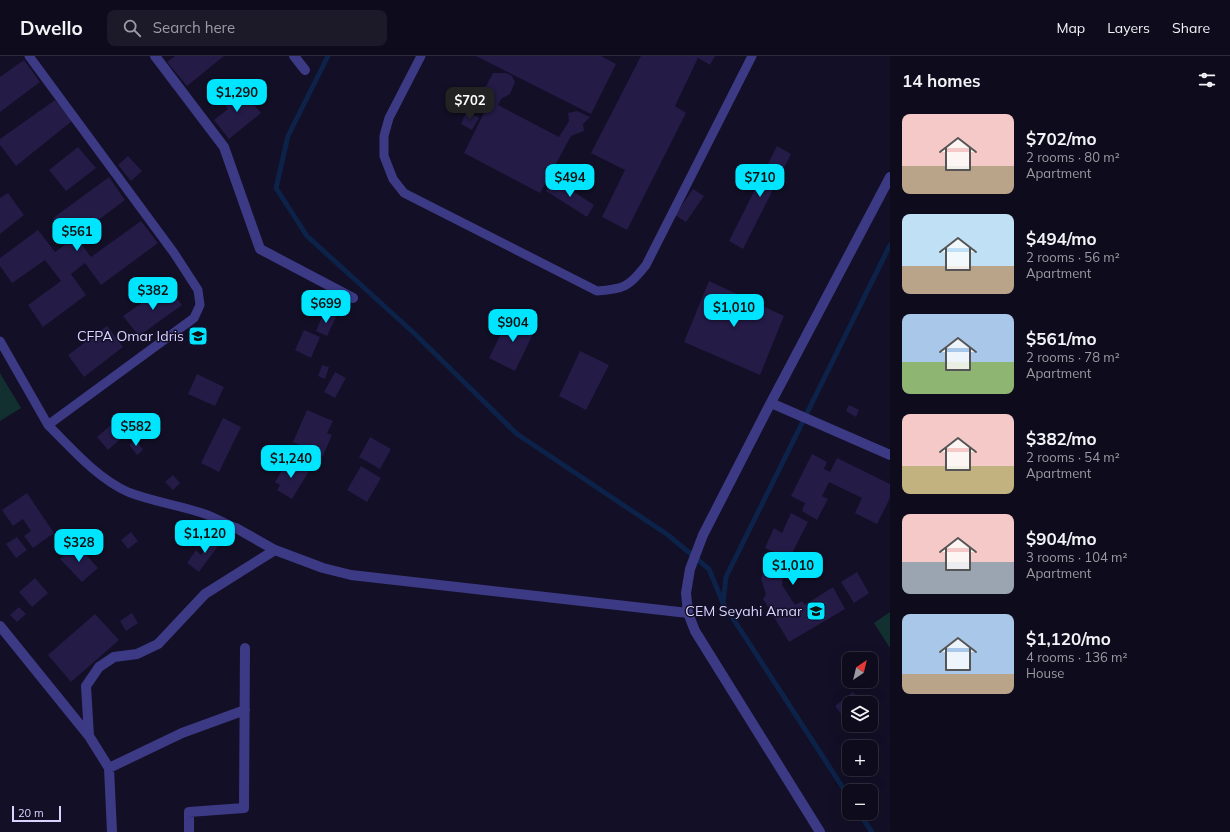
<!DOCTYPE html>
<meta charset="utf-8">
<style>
body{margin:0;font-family:Mulish,sans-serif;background:#1c1929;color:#f1f3f6;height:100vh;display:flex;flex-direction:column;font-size:15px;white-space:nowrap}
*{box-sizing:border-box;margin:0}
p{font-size:13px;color:#9b9ba3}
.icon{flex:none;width:22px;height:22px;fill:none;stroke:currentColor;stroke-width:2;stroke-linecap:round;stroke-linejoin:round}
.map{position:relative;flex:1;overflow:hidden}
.details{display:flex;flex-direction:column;background:#0e0b1c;width:340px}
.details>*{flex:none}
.needle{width:26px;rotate:35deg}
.controls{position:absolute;left:842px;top:596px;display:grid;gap:8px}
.controls a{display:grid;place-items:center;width:36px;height:36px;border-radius:8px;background:#0e0b1c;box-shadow:0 4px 16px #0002,0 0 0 1px #2e2b3b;font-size:20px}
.scale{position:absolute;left:12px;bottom:10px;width:49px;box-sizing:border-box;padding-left:4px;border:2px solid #d9d4ff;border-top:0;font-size:11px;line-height:14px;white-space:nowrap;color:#d9d4ff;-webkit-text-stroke:3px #130f26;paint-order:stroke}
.price{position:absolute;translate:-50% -34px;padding:0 9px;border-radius:8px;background:#00e5ff;color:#111;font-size:13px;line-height:26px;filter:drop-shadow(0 1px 2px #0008)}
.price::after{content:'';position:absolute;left:50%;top:24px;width:12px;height:9px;margin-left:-6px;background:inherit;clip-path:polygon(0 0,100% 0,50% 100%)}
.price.on{background:#222;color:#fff}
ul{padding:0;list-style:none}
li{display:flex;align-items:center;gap:12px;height:100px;padding:0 12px}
li span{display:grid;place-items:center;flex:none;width:112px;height:80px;border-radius:8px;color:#555}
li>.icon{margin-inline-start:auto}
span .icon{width:48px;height:48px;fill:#fffc;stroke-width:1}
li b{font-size:17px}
h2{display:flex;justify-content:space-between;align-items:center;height:48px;padding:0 12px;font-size:17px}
header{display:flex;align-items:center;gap:24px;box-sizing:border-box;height:56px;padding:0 20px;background:#0e0b1c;border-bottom:1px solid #2e2b3b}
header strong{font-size:19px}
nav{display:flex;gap:22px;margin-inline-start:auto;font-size:14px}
.search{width:280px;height:36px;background:#1c1929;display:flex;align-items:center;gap:10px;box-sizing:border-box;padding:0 14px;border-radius:8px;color:#9b9ba3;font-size:15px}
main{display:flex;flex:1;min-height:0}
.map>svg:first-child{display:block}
.green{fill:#12302f}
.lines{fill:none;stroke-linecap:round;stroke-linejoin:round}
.stream{stroke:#0c2248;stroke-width:5}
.building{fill:#241b47}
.service{stroke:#3d3a85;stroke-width:9}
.minor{stroke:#3d3a85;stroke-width:10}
.labels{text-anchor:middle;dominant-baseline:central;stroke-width:3;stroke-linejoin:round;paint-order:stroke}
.poi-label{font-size:14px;fill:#d9d4ff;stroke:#130f26;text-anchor:end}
</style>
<header>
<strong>Dwello</strong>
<div class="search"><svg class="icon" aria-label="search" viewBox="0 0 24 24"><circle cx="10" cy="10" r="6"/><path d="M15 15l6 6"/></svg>Search here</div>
<nav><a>Map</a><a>Layers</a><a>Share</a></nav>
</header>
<main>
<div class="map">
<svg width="890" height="776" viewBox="0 0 890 776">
<rect width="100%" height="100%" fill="#130f26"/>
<path class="green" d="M0,317L21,352L0,365Z
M890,556V592L874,567Z"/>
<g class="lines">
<path class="stream" d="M328,0L288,80L276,132L307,180L415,278L517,378L668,479L709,513L723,547
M849,741L723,547L726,521L890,189
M859,757L872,776"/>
</g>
<path class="building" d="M175,0H224L187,30L167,6Z
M476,0H601L616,8L591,58Z
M641,0H715L710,9L698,2L675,50L686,57L627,174L602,161L625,114L591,97Z
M24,4L40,26L0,56V21Z
M493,17H506L512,20L515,26L510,38L501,43L498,49L559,81L569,65L568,57L577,55L590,61L583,68L584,75L571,80L540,137L464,97L493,39L484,34Z
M239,30L261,57L229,83L214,64L228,53L222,45Z
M55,44L72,65L16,110L0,89V83Z
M467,55L479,62L472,74L461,68Z
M777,90L791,98L743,193L729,185Z
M78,91L96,112L66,135L49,114Z
M128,100L142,115L131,125L118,109Z
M109,121L125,144L76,181L91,201L141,165L158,187L101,229L85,207L71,218L86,239L43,271L28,249L61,225L45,204L12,227L0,210V202L38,174L55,196L70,185L53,162Z
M554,123L594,149L587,161L546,135Z
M693,133L704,140L686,166L675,159Z
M8,137L24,159L0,178V142Z
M709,225L784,260L760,319L684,286Z
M167,229L182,249L139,280L123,260Z
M324,256L336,261L327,280L316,275Z
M510,260L536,272L515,315L489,302Z
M107,270L123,291L84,321L68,299Z
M304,274L320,281L311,302L295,294Z
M580,295L609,309L586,354L559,340Z
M322,309L329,311L325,323L318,320Z
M335,316L346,322L335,342L324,336Z
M197,318L224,331L215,350L188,338Z
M849,349L859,354L856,361L846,355Z
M307,354L333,365L327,377L332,379L323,400L293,386Z
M223,362L241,371L219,416L201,407Z
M113,367L124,380L108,394L97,381Z
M370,381L391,393L380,413L359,401Z
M136,384L143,394L137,399L129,389Z
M812,398L827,406L824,413L830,416L837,402L890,428V442L877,468L855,457L862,442L829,426L822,440L828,443L817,464L802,455L805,447L791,440Z
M289,403L309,415L292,443L277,434L280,429L275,426Z
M361,410L381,422L367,446L347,434Z
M173,419L180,427L173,434L165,426Z
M27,437L54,477L33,492L24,480L31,475L23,463L13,470L2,454Z
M791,457L808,466L789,503L783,518L782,529L795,549L802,545L805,549L833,531L845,553L789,586L763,543L766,538L761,523L765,511L764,504L766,499L773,502L776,497L765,492L774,472L782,477Z
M131,476L138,485L128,493L121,484Z
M216,478L223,483L199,516L187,507L196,494L201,499Z
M17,481L27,494L16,502L6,488Z
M76,488L98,512L82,526L60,503Z
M857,516L869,537L854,547L841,526Z
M35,522L48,537L32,551L19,536Z
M19,551L26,558L17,566L10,559Z
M132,557L138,567L126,575L120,565Z
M95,558L119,584L71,626L48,599Z
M853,636L862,647H849V668L835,650Z"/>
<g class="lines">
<path class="service" d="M29,0L174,197L198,234L200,249L194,262L48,369C72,393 97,422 128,436C153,446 180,449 205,458C215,462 225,467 236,472
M421,0L389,62L384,80V100L393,123L404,137L597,235C624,233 629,231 646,209L752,0
M0,285L48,369"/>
<path class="minor" d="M155,0L224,91L260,193L353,242
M294,0L305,14
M771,347L890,399
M236,472L275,494L323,512L351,519L688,557
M0,570L89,680L109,712
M89,680L86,630L99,611L114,601L137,598L158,588L205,538L275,494
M112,776L109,712L182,677L245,654
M189,776V756L244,752L245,592
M820,776L695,575L688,557L686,537L690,513L703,479L766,356L890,121"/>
</g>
<defs>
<g id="university-square" transform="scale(1)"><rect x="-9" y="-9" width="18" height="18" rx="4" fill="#00e5ff" stroke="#130f26"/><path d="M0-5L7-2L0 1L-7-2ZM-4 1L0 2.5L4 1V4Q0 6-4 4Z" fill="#111"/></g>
<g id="school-square" transform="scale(1)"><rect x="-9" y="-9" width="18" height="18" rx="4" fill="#00e5ff" stroke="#130f26"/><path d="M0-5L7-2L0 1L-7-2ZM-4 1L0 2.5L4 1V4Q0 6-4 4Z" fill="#111"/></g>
</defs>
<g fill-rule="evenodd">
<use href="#university-square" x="198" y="280"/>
<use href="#school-square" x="816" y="555"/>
</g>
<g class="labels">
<g class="poi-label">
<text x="184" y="280">CFPA Omar Idris</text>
<text x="802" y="555">CEM Seyahi Amar</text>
</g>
</g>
</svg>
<div class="controls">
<a><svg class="needle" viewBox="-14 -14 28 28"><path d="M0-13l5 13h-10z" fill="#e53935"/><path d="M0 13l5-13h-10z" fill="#9b9ba3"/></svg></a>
<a><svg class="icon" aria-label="layers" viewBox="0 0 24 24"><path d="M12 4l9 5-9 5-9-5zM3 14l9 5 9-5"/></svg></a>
<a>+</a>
<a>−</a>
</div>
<div class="scale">20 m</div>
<b class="price" style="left:237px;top:57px">$1,290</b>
<b class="price on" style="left:470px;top:65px">$702</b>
<b class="price" style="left:570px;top:142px">$494</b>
<b class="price" style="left:760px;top:142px">$710</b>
<b class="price" style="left:77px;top:196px">$561</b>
<b class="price" style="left:153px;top:255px">$382</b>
<b class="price" style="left:326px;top:268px">$699</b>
<b class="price" style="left:734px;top:272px">$1,010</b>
<b class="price" style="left:513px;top:287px">$904</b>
<b class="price" style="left:136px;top:391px">$582</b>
<b class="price" style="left:291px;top:423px">$1,240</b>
<b class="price" style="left:205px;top:498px">$1,120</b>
<b class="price" style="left:79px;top:507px">$328</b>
<b class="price" style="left:793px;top:530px">$1,010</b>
</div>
<section class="details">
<h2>14 homes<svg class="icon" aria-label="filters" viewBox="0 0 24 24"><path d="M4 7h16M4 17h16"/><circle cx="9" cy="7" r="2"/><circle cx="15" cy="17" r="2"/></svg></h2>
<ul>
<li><span style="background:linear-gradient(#f6c9c9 65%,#b9a48a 0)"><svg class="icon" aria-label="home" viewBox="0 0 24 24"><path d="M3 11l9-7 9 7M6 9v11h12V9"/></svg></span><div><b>$702/mo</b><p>2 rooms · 80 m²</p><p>Apartment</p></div></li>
<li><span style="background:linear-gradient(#bfe0f5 65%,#b9a48a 0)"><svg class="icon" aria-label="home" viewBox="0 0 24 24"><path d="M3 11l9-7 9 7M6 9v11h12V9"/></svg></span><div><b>$494/mo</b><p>2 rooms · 56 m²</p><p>Apartment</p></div></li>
<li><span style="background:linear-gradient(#a9c7e8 60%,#8fb573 0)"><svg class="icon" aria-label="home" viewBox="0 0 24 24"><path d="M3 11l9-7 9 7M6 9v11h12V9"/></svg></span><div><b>$561/mo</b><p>2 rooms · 78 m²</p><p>Apartment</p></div></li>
<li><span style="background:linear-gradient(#f6c9c9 65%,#c2b280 0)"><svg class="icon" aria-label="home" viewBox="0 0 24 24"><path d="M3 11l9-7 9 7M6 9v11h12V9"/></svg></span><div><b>$382/mo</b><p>2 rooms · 54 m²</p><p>Apartment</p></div></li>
<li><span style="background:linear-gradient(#f6c9c9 60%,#9aa5b1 0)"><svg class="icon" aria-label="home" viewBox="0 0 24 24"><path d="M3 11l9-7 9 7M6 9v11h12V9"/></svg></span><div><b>$904/mo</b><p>3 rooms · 104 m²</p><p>Apartment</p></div></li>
<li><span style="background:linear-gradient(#a9c7e8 75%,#b9a48a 0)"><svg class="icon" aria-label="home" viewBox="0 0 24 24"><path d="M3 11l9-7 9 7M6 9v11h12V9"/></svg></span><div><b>$1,120/mo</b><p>4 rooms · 136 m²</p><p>House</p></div></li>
</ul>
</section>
</main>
